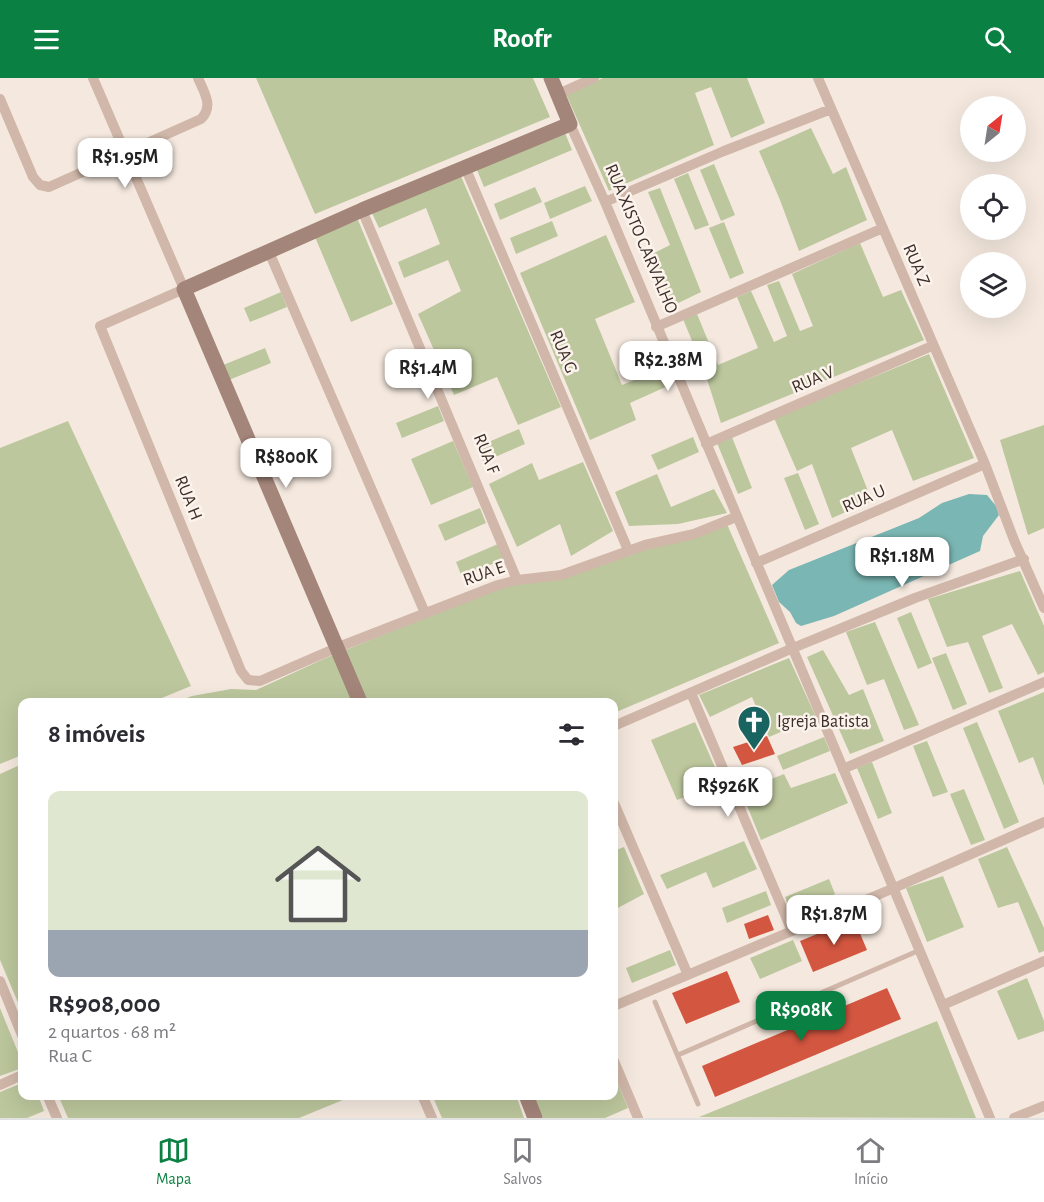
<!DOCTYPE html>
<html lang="pt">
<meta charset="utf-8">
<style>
body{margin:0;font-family:"Alegreya Sans",sans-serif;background:#f7f7f7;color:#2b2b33;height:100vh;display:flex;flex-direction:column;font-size:22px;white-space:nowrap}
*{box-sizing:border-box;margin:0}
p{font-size:20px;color:#7c7c81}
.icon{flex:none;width:33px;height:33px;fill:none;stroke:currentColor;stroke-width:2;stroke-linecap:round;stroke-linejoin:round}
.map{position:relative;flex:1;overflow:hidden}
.sheet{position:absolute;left:18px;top:620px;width:600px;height:402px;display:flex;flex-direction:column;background:#fff;border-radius:12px;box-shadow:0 6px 24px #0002}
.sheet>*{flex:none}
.needle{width:39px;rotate:30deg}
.buttons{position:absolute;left:960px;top:18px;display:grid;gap:12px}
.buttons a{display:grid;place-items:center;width:66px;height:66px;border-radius:50%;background:#fff;box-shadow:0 6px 24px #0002;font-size:30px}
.price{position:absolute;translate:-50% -51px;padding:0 14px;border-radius:12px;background:#fff;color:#222;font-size:20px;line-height:39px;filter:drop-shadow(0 2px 3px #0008)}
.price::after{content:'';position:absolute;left:50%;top:36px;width:18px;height:14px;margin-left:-9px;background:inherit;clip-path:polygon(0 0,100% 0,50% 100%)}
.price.selected{background:#0b8043;color:#fff}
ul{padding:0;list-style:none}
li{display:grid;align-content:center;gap:12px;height:318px;padding:0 30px}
li span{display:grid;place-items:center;height:186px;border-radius:12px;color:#555}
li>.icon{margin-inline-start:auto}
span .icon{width:108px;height:108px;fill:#fffc;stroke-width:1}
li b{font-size:26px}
h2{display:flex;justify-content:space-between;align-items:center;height:72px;padding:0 30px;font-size:26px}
header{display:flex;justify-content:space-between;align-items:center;height:78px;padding:0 30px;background:#0b8043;color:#fff;font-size:27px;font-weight:600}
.dock{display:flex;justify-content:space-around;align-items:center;height:84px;border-top:2px solid #e1e1e2;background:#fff;font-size:16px;color:#7c7c81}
.dock a{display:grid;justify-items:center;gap:3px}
.dock .selected{color:#0b8043}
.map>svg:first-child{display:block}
.green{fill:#bcc79d}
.water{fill:#7ab6b3}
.building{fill:#d35640}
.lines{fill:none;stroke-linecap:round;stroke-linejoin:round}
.lane{stroke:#d0b7a9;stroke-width:5}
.street{stroke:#d0b7a9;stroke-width:10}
.secondary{stroke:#a4857a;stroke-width:15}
.labels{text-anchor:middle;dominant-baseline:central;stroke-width:5;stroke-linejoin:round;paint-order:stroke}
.street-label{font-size:18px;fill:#3c2e29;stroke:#fcf3ec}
.poi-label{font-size:18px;fill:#3c2e29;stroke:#fcf3ec;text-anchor:start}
</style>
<header><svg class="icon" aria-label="menu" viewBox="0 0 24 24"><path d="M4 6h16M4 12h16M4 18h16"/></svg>Roofr<svg class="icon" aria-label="search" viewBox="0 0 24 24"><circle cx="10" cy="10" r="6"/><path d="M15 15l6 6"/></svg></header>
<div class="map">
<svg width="1044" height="1040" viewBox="0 0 1044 1040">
<rect width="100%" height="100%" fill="#f5e9df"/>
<path class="green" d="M256,0H533L550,39L315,136Z
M603,0H747L765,45L731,60L711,9L695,15L714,67L609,113L566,16Z
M811,50L833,96L846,89L867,142L799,173L780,122L759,73Z
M565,55L572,72L484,109L477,92Z
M714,86L735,137L721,143L700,92Z
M688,95L709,147L695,152L674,101Z
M460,96L561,329L518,347L497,299L454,317L418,236L461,213L448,182L404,200L398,184L440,166L426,130L379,150L371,133Z
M585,108L592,123L550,141L544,125Z
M535,109L542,124L500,142L494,126Z
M660,110L701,214L672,228L650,177L670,167L648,114Z
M358,142L393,226L351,244L315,159Z
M552,143L558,158L516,176L510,160Z
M724,144L744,195L730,201L709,150Z
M606,157L635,224L595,241L622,307L662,291L670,307L630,325L636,342L590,362L520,195Z
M860,165L883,219L901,212L924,262L721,345L704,292L683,241L697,236L718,287L758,270L737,219L751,213L774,264L787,258L767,207L779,203L800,253L813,248L792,196Z
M281,214L287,229L250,244L244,230Z
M265,270L271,285L229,302L223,287Z
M929,276L974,380L913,403L892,352L851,370L872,423L832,440L812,386L797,393L774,340Z
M438,328L444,343L402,360L396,345Z
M68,343L191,608L152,624H22V677L0,686V370Z
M1044,347V450L1028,457L1000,362Z
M519,351L525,366L484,384L477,369Z
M693,359L699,374L658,392L651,377Z
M732,359L752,410L738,416L717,365Z
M453,363L473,409L431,427L411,381Z
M583,384L613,453L571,478L560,446L517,469L489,406L532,385L539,402Z
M798,395L819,446L805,452L784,400Z
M657,396L671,429L714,411L727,435L678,446L629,448L615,414Z
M480,430L486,445L445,463L438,447Z
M726,444L779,565L614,635V624H176L192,618L231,611L256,612L328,579L507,507L561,497Z
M498,466L504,481L462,499L456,484Z
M1020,493L1044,548V594L1038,597L1012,546L982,558L1003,610L989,615L968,564L947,569L928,521Z
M911,534L932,585L918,591L897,540Z
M875,544L919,647L904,652L884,601L867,607L846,554Z
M823,572L849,617L863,611L884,663L850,676L807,579Z
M946,575L967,626L953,632L932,580Z
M789,580L816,639L769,659L752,619L710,639L699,617Z
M1044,614V708L1033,679L1019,685L998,633Z
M695,644L722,705L677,722L651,662Z
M977,644L1019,744L1004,751L963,650Z
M824,659L830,673L783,692L777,678Z
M927,663L948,714L933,719L913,668Z
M872,684L892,735L878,741L857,690Z
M22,686V934L0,882V696Z
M835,695L848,725L761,762L741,713L784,696L791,710Z
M964,711L985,762L971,767L950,716Z
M744,763L757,791L713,810L706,794L667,811L660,797Z
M624,769L644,816L614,832V773Z
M1007,769L1044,850V873L1039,875L1018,824L998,830L978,781Z
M943,798L964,849L927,864L906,810Z
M829,801L835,816L791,834L785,819Z
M766,813L771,827L727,845L722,830Z
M793,862L802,883L760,901L750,880Z
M670,872L676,887L632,905L626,890Z
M1027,900L1044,943V953L1018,962L997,913Z
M0,930L22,984V990L0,998Z
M937,943L976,1040L699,1039Z
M614,996L628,1030L605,1040H543L533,1017H614Z
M22,1005V1017H38L44,1033L27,1040H0V1014Z
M58,1017H355L299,1040H68Z
M432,1017H516L524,1040H442Z"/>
<path class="water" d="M969,416L987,417L996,428L999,437L983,458L980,473L834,538L801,548L796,545L790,534L779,524L772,507L789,492L919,440L942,425Z"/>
<path class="building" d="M767,658L775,676L742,687L733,669Z
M768,837L774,852L749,861L744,846Z
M854,841L867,872L813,894L800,863Z
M727,893L740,924L686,946L672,915Z
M887,910L901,941L715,1019L702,988Z"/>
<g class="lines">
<path class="lane" d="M655,924L698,1026
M678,977L920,872"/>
<path class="street" d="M93,0L184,211L100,248L241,593L248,602L260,603L336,570L498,507L517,502L561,497L645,467L694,456L736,439
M818,0L985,386L1014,462L1044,530
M558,16L594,0
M0,21L33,99L40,107L49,109L201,41C214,28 204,14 198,0
M570,46L605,124L990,1040
M465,89L628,472
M605,124L724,73L831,31
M362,132L517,502
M269,174L425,535
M656,249L883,150
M706,366L932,268
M756,485L985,386
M691,615L792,853
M614,648L793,570L915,520L1024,481
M843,691L1044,604
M614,725L688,897
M0,903L22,957
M943,927L1044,883
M614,928L894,810L1044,744
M614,983L638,1040
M0,1007L22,997
M47,1017L57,1040
M422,1017L432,1040
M1014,1040L1044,1028"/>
<path class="secondary" d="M360,624L184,211L362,132L570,46L551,0
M526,1017L535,1040"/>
</g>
<defs>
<g id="church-pin" transform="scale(1.725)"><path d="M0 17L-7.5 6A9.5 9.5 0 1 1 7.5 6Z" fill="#196361" stroke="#fcf3ec"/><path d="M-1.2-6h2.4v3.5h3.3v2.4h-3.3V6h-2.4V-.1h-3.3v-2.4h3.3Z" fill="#fff"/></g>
</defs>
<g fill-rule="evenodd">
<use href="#church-pin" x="754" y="644"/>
</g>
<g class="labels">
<g class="street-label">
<text transform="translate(641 161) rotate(67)">RUA XISTO CARVALHO</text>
<text transform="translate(916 187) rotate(67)">RUA Z</text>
<text transform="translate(563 274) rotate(67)">RUA G</text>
<text transform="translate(813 302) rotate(-23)">RUA V</text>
<text transform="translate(486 376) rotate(68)">RUA F</text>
<text transform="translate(188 420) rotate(68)">RUA H</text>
<text transform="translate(864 421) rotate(-24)">RUA U</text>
<text transform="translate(484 496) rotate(-19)">RUA E</text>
</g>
<g class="poi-label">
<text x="777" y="644">Igreja Batista</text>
</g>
</g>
</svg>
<div class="buttons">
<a><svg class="needle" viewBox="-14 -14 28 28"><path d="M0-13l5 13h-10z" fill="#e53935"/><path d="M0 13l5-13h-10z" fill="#7c7c81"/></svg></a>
<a><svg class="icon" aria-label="locate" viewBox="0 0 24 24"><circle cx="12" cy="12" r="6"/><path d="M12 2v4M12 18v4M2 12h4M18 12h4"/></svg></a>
<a><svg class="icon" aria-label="layers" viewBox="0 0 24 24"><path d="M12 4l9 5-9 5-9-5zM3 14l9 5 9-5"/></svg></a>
</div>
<b class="price" style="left:125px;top:111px">R$1.95M</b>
<b class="price" style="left:668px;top:314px">R$2.38M</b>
<b class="price" style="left:428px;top:322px">R$1.4M</b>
<b class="price" style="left:286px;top:411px">R$800K</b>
<b class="price" style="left:902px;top:510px">R$1.18M</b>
<b class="price" style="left:728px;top:740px">R$926K</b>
<b class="price" style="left:834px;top:868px">R$1.87M</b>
<b class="price selected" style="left:801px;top:964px">R$908K</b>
<section class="sheet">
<h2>8 imóveis<svg class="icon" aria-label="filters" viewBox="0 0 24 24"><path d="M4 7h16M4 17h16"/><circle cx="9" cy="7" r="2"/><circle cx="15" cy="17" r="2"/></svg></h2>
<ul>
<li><span style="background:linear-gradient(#dfe7d0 75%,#9aa5b1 0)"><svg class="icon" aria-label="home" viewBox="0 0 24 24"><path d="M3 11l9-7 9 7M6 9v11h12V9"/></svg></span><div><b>R$908,000</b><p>2 quartos · 68 m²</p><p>Rua C</p></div></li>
</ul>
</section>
</div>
<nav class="dock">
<a class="selected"><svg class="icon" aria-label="map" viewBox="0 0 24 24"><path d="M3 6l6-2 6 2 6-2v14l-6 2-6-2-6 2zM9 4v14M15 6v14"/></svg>Mapa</a>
<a><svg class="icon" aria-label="saved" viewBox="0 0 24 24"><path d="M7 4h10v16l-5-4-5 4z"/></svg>Salvos</a>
<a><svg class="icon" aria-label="home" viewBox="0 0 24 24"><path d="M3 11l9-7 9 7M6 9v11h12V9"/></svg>Início</a>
</nav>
